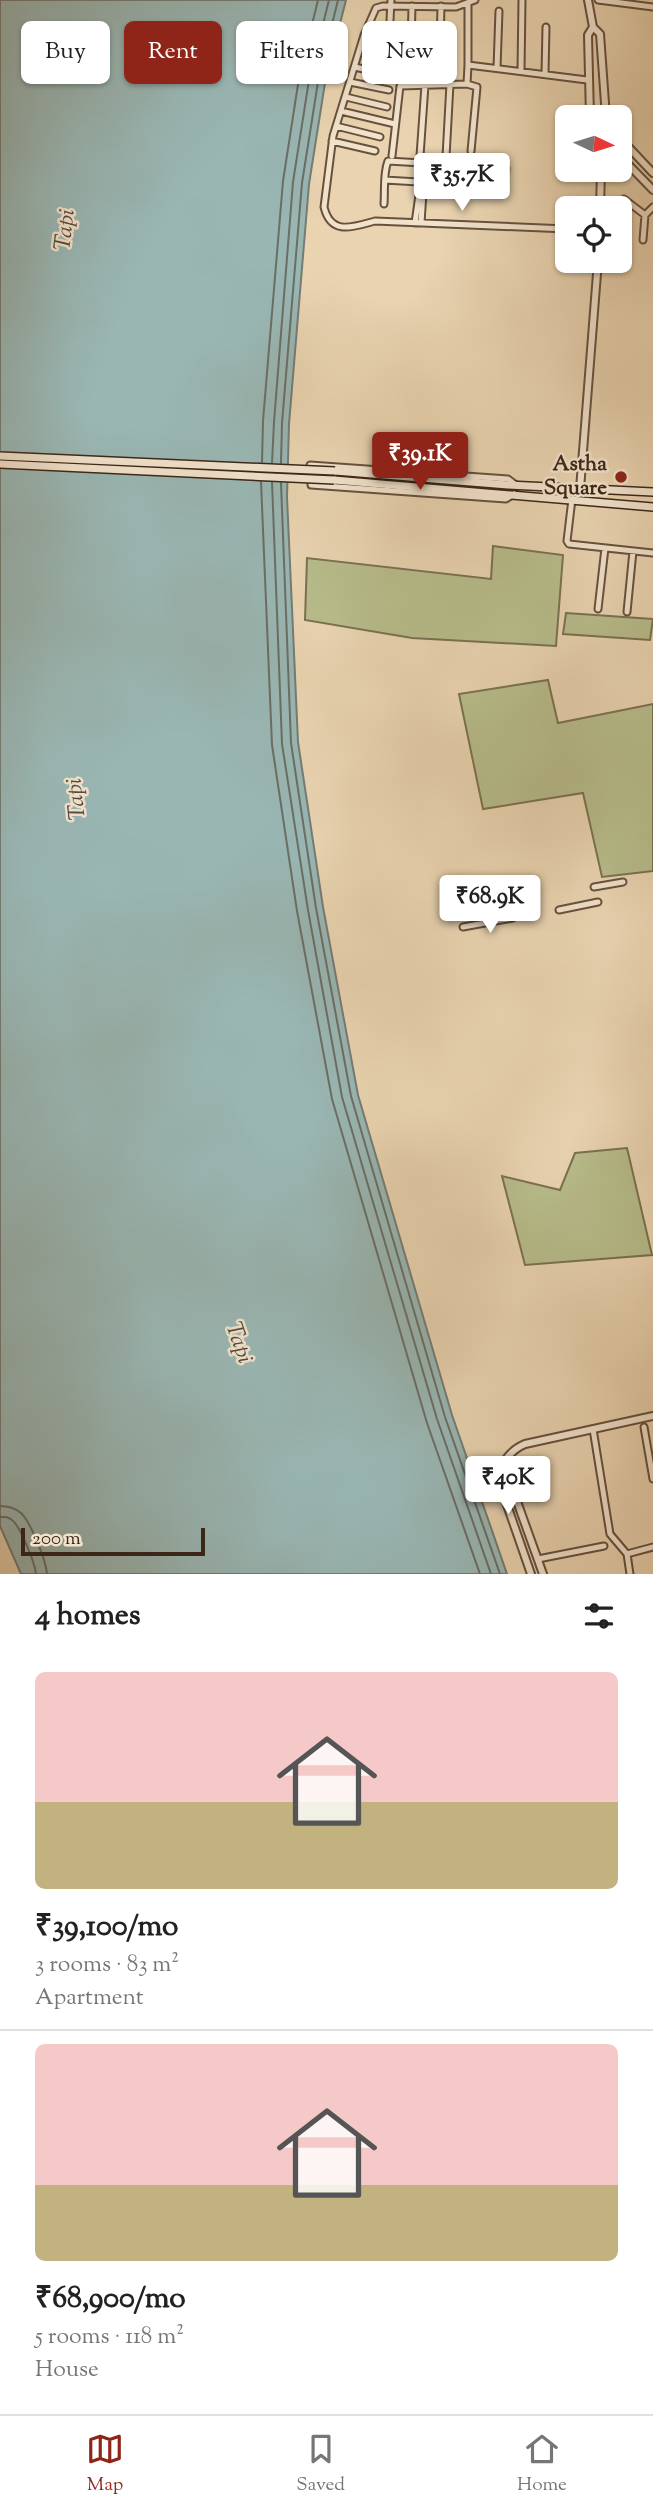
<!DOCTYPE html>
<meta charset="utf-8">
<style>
body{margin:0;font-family:"Sorts Mill Goudy",serif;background:#f6f6f6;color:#222;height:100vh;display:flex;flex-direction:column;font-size:26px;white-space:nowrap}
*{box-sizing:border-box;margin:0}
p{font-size:23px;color:#767676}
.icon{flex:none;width:38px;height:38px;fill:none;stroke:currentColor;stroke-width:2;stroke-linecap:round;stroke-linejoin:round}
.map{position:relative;height:1574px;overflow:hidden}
.panel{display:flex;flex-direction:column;background:#fff;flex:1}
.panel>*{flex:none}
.top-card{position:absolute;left:21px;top:21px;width:612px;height:63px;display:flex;gap:14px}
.needle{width:46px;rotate:94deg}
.controls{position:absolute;left:555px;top:105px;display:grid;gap:14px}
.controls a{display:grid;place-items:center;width:77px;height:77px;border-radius:10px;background:#fff;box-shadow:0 2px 5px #0004;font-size:35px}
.scale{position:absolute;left:21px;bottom:18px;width:184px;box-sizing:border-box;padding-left:7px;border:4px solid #3c2617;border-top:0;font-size:19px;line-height:24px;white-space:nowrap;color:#3c2617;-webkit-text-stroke:5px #f1e2cc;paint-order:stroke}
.price{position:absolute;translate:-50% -60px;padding:0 16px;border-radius:7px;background:#fff;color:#222;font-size:23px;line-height:46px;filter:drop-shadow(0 2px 4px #0008)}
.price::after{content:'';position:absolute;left:50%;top:42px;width:21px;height:16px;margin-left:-10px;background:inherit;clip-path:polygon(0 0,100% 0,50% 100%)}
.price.selected{background:#8f2418;color:#fff}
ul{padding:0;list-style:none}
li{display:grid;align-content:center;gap:14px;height:371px;padding:0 35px}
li+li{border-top:2px solid #e0e0e0}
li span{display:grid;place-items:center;height:217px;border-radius:10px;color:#555}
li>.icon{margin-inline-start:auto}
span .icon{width:126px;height:126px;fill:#fffc;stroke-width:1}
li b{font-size:30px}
h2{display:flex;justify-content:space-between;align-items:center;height:84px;padding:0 35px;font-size:30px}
.pill{padding:0 24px;border-radius:10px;background:#fff;box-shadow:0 2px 5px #0004;font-size:24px;line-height:63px}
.pill.selected{background:#8f2418;color:#fff}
.tabs{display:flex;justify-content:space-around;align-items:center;height:98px;border-top:2px solid #e0e0e0;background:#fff;font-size:19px;color:#767676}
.tabs a{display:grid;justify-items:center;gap:4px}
.tabs .selected{color:#8f2418}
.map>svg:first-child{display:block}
.green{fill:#b7bc8b;stroke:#7a7151;stroke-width:2}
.water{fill:#99b6b3;stroke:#747c75;stroke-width:2}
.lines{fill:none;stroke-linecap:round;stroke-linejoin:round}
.shore{stroke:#6a6e65;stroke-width:2}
.minor-casing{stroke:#67513d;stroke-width:9}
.tertiary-casing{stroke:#67513d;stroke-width:10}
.secondary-casing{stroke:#3c2617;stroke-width:10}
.minor{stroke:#f1e2cc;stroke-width:5}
.tertiary{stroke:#f1e2cc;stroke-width:6}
.secondary{stroke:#f1e2cc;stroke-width:7}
.secondary-bridge-casing{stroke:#3c2617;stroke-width:10;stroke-linecap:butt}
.secondary-bridge{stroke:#f1e2cc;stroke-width:7}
.poi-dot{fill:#8f2418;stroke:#f1e2cc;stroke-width:2.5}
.labels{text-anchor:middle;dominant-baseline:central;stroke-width:5;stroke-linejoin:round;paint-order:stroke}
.poi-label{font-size:21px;font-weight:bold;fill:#3c2617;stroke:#f1e2cc;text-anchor:end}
.water-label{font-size:23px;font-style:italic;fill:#534a3e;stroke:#f1e2cc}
</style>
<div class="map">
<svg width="653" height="1574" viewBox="0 0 653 1574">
<rect width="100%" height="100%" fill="#e9d3b0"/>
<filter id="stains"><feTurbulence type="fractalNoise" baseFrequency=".00286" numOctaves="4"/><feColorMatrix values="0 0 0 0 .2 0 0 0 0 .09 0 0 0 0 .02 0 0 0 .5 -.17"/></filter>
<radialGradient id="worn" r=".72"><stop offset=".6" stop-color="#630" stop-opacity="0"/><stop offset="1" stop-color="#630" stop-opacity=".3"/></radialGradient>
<path class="green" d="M493,546L563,555L556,646L412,638L305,620L307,558L491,579Z
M566,613L653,619L650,640L563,634Z
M548,680L558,723L653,704V871L602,877L583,793L483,809L459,694Z
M627,1148L652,1255L525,1265L502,1176L560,1190L575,1153Z"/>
<path class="water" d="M0,0H346L325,83L309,184L289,424L287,497L298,742L323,907L358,1095L452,1415L507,1574H21L0,1526Z"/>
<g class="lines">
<path class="shore" d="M262,462L263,421L283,181L299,78L318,0
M272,463L274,422L293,182L309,80L329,0
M281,463L282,423L302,183L318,82L338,0
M261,482L272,745L297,911L332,1099L427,1423L480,1574
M272,482L282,744L308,910L342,1097L437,1419L491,1574
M281,483L291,743L316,908L351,1096L445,1417L500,1574
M0,1506C8,1506 15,1508 21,1513C31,1523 46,1560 47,1574
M0,1517C5,1517 7,1516 12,1520C20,1526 35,1563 36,1574"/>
<g class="minor-casing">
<path id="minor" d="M391,0L388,62L411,66
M475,0L456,7L383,6L376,8L364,35L333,136L324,207C331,236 353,227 375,221L567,229
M598,0L653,7
M468,3V65L587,80
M355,67L397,77
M497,68L499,11
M521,71L522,0
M545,74L546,27
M350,82L389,90
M439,84L441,6
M467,84L477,87L471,151
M410,85L412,6
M346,97L387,107
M341,111L395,124
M336,126L380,137
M332,141L375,151
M392,156L400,86L467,84L468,65
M420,156L425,85
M446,157L450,84
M468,185L470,164
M384,204C385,190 383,173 388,161L506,168L505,184L502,187L385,180
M415,223L421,181
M421,223L425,162
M624,237V199L645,215L653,207
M643,240L645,215
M514,494L506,499L311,485L310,465L508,479L516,485
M572,499L567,541L569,544L653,553
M598,609L605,548
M627,612L633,551
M594,887L623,882
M559,910L598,902
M463,927L513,918
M644,1427L653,1479
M593,1429L610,1534L627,1554
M538,1559L604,1546
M630,1574L627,1554L653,1547"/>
</g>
<g class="tertiary-casing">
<path id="tertiary" d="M588,0L593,27L600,34L606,117
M590,117L588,35L593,27
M620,138L653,173
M620,156L653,190
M600,208L601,170
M580,489L598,261
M510,1456V1482L543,1574
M531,1574L499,1482C498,1466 510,1450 525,1444L653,1416"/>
</g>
<g class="secondary-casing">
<path id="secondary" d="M335,471L508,485L653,492
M334,480L653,507"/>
</g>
<use href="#minor" class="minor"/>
<use href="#tertiary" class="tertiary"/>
<use href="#secondary" class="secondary"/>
<g class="secondary-bridge-casing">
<path id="secondary-bridge" d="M0,456L335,471
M0,464L334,480"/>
</g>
<use href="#secondary-bridge" class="secondary-bridge"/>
</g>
<circle class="poi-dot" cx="621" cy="477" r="7"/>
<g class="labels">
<g class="poi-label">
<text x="607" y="465">Astha<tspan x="607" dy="24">Square</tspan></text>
</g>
<g class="water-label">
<text transform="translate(66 230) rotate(-83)">Tapi</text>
<text transform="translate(77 799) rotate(-96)">Tapi</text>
<text transform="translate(238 1343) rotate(71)">Tapi</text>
</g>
</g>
<rect width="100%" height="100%" filter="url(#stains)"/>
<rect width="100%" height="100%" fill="url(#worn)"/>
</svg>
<div class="controls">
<a><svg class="needle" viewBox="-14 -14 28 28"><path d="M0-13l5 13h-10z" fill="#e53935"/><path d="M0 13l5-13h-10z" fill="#767676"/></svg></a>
<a><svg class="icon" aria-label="locate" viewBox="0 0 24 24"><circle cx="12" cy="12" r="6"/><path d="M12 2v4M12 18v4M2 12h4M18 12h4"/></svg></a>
</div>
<div class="scale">200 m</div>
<b class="price" style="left:462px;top:213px">₹35.7K</b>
<b class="price selected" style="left:420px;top:492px">₹39.1K</b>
<b class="price" style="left:490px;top:935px">₹68.9K</b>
<b class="price" style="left:508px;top:1516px">₹40K</b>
<div class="top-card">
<a class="pill">Buy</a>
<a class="pill selected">Rent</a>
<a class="pill">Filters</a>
<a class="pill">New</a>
</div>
</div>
<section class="panel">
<h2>4 homes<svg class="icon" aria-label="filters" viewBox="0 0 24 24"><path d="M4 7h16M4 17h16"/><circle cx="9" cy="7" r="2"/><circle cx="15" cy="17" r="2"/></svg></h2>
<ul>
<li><span style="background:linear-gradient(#f6c9c9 60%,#c2b280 0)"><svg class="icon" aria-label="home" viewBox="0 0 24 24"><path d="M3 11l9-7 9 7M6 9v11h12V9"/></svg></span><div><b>₹39,100/mo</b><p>3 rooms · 83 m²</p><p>Apartment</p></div></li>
<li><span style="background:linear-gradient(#f6c9c9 65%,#c2b280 0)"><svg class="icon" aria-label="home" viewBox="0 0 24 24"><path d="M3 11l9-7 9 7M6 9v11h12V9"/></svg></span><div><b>₹68,900/mo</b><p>5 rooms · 118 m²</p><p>House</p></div></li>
</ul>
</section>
<nav class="tabs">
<a class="selected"><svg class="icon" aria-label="map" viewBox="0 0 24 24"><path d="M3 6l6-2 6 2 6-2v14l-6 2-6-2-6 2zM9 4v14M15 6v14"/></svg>Map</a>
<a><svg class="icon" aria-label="saved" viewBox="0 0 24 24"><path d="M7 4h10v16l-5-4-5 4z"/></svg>Saved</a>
<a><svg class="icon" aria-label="home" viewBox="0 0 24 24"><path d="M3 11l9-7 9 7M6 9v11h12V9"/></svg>Home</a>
</nav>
